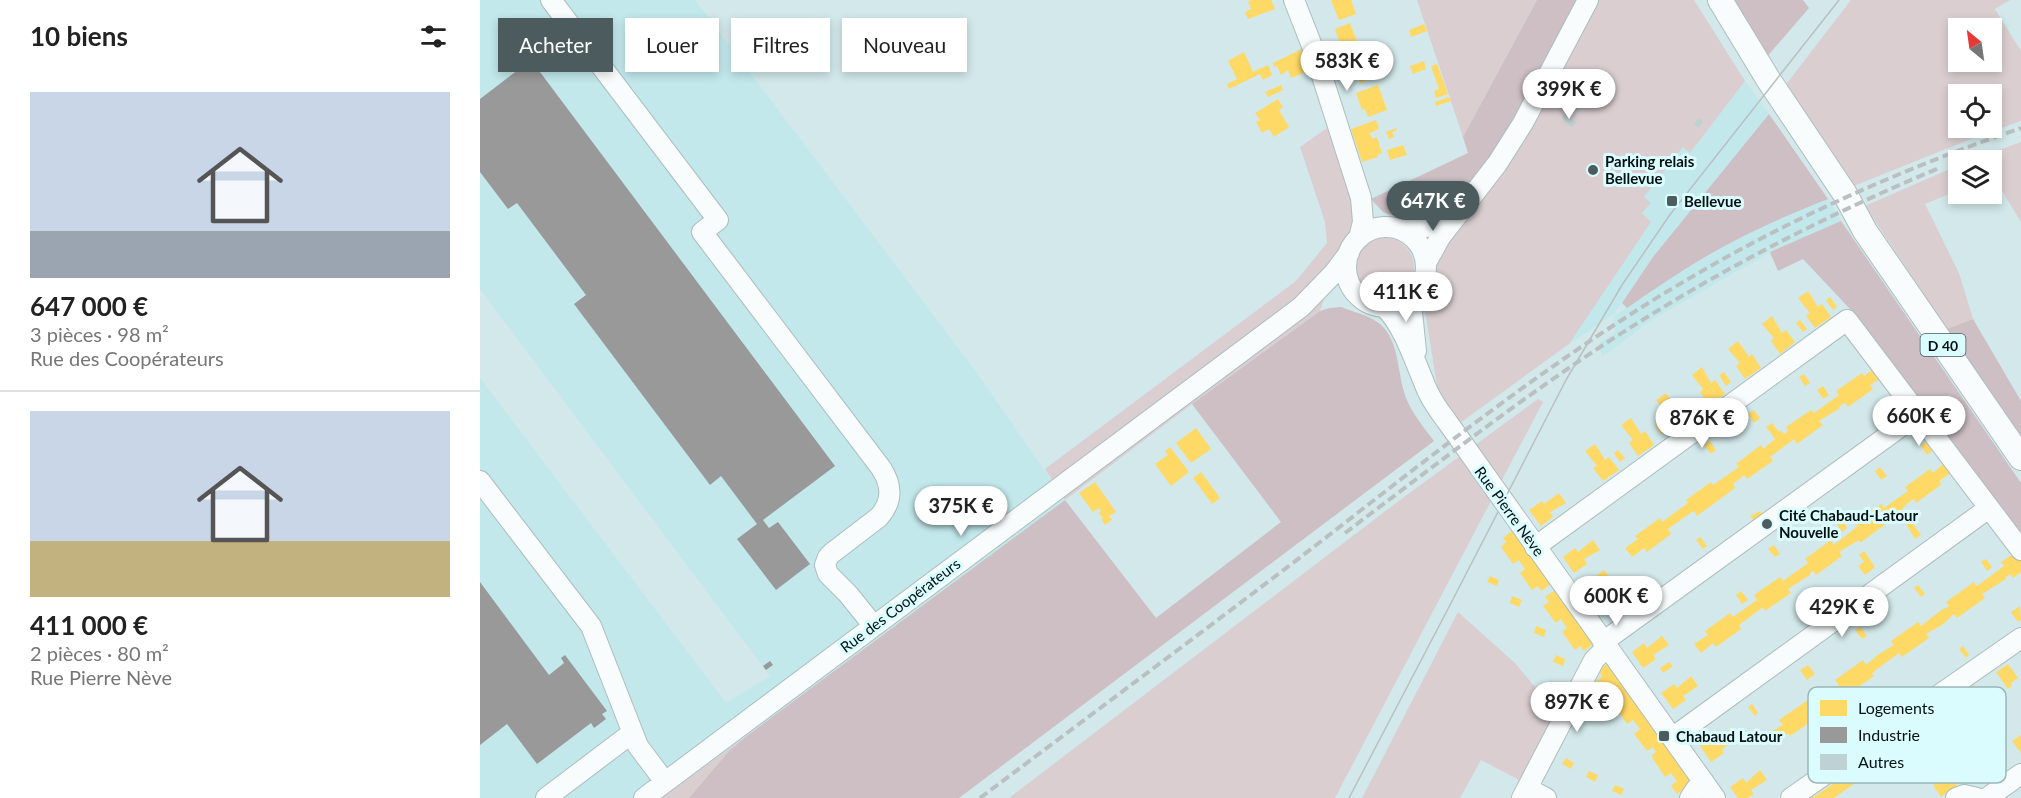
<!DOCTYPE html>
<html lang="fr">
<meta charset="utf-8">
<style>
body{margin:0;font-family:Lato,sans-serif;background:#f2f2f2;color:#222;height:100vh;display:flex;flex-direction:column;font-size:22px;white-space:nowrap}
*{box-sizing:border-box;margin:0}
p{font-size:20px;color:#767676}
.icon{flex:none;width:33px;height:33px;fill:none;stroke:currentColor;stroke-width:2;stroke-linecap:round;stroke-linejoin:round}
.map{position:relative;flex:1;overflow:hidden}
.details{display:flex;flex-direction:column;background:#fff;width:480px}
.details>*{flex:none}
.hud{position:absolute;left:18px;top:18px;width:570px;height:54px;display:flex;gap:12px}
.needle{width:39px;rotate:331deg}
.tools{position:absolute;left:1468px;top:18px;display:grid;gap:12px}
.tools a{display:grid;place-items:center;width:54px;height:54px;border-radius:0px;background:#fff;box-shadow:0 3px 9px #0003;font-size:30px}
.price{position:absolute;translate:-50% -51px;padding:0 14px;border-radius:21px;background:#fff;color:#222;font-size:20px;line-height:39px;filter:drop-shadow(0 2px 3px #0008)}
.price::after{content:'';position:absolute;left:50%;top:36px;width:18px;height:14px;margin-left:-9px;background:inherit;clip-path:polygon(0 0,100% 0,50% 100%)}
.price.on{background:#4c5c5e;color:#fff}
ul{padding:0;list-style:none}
li{display:grid;align-content:center;gap:12px;height:318px;padding:0 30px}
li+li{border-top:2px solid #e0e0e0}
li span{display:grid;place-items:center;height:186px;border-radius:0px;color:#555}
li>.icon{margin-inline-start:auto}
span .icon{width:108px;height:108px;fill:#fffc;stroke-width:1}
li b{font-size:26px}
h2{display:flex;justify-content:space-between;align-items:center;height:72px;padding:0 30px;font-size:26px}
.tag{padding:0 21px;border-radius:0px;background:#fff;box-shadow:0 3px 9px #0003;font-size:21px;line-height:54px}
.tag.on{background:#4c5c5e;color:#fff}
main{display:flex;flex:1;min-height:0}
.map>svg:first-child{display:block}
.built{fill:#c2e8ec}
.green{fill:#daced1;fill-rule:evenodd}
.forest{fill:#cdbfc3}
.homes{fill:#ffd966}
.industry{fill:#999}
.building{fill:#bed1d3}
.lines{fill:none;stroke-linecap:round;stroke-linejoin:round}
.minor-casing{stroke:#acbdbe;stroke-width:22}
.major-casing{stroke:#acbdbe;stroke-width:26}
.minor{stroke:#f8fcfc;stroke-width:20}
.major{stroke:#f8fcfc;stroke-width:24}
.tram{stroke:#bac0c0;stroke-width:1.5}
.rail{stroke:#bac0c0;stroke-width:4;stroke-dasharray:9 4.5;stroke-linecap:butt}
.poi-dot{fill:#4c5c5e;stroke:#dbfcff;stroke-width:2}
.labels{text-anchor:middle;dominant-baseline:central;stroke-width:6;stroke-linejoin:round;paint-order:stroke}
.shield{fill:#dbfcff;stroke:#44585a;stroke-width:1.5}
.shield-label{font-size:14px;font-weight:bold;fill:#041113}
.poi-label{font-size:15px;font-weight:bold;fill:#041113;stroke:#dbfcff;text-anchor:start}
.street-label{font-size:15px;fill:#041113;stroke:#dbfcff}
.key{fill:#dbfcff;stroke:#9ab6b8;stroke-width:1.5}
.key-label{font-size:16px;fill:#041113}
</style>
<main>
<section class="details">
<h2>10 biens<svg class="icon" aria-label="filters" viewBox="0 0 24 24"><path d="M4 7h16M4 17h16"/><circle cx="9" cy="7" r="2"/><circle cx="15" cy="17" r="2"/></svg></h2>
<ul>
<li><span style="background:linear-gradient(#c9d6e8 75%,#9aa5b1 0)"><svg class="icon" aria-label="home" viewBox="0 0 24 24"><path d="M3 11l9-7 9 7M6 9v11h12V9"/></svg></span><div><b>647 000 €</b><p>3 pièces · 98 m²</p><p>Rue des Coopérateurs</p></div></li>
<li><span style="background:linear-gradient(#c9d6e8 70%,#c2b280 0)"><svg class="icon" aria-label="home" viewBox="0 0 24 24"><path d="M3 11l9-7 9 7M6 9v11h12V9"/></svg></span><div><b>411 000 €</b><p>2 pièces · 80 m²</p><p>Rue Pierre Nève</p></div></li>
</ul>
</section>
<div class="map">
<svg width="1541" height="798" viewBox="0 0 1541 798">
<rect width="100%" height="100%" fill="#d2e8ea"/>
<path class="built" d="M0,0H215L494,369L585,500L182,798H0V378L246,703L290,676L0,289Z
M1265,81L1289,114L1173,257L1134,314L1089,344L1135,270L1171,222L1162,213L1164,197L1203,147L1210,152Z
M1348,199L1361,221L1290,252L1170,321L1122,357L1119,343L1135,333L1133,317L1205,269L1258,239L1294,221Z"/>
<path class="green" d="M937,0H1057L983,137Z
M1098,0H1214L1265,81L1210,153L1203,147L1164,197L1171,203L1162,213L1171,222L1089,344L980,423L958,392L943,298L951,283L959,255L984,221L973,201L1013,155Z
M1371,0H1530L1515,9L1541,51V121L1501,135L1371,187L1304,87ZM1479,28H1512V62H1479ZM1479,94H1512V128H1479Z
M847,128L873,195L877,222L862,245L840,311L712,404L585,500L565,469L816,281L847,243L845,222L820,147Z
M1541,142V222L1515,179H1512V160H1491Z
M1479,165V190L1445,204L1479,273L1493,319L1467,329L1385,206Z
M876 267a29 29 0 1 1 58 0a29 29 0 1 1-58 0Z
M1058,399L1063,402L855,798H529L916,503Z
M978,612L1035,663L1079,716L1045,783L1001,760L980,798H882Z
M268,735L249,751L209,798H182Z"/>
<path class="forest" d="M1057,0H1098L1013,155L973,201L942,219L919,218L903,212L891,199L988,153L983,137Z
M1247,0H1323L1329,8L1285,59Z
M1289,114L1348,199C1318,211 1289,223 1260,238C1220,258 1183,283 1147,308L1142,303L1173,257Z
M1361,221L1541,483V535L1399,345L1370,309L1323,259L1298,271L1290,252Z
M861,307C873,312 889,315 900,324C920,341 917,375 926,398C932,413 944,428 954,441L479,798H209L249,751L268,735L585,500L676,618L801,522L712,404L840,311L850,308Z
M1493,319L1541,401V438L1467,329Z"/>
<path class="homes" d="M772,0H791L795,9L768,19L765,12L771,9L768,1Z
M851,0H871L876,14L859,20Z
M870,23L879,47L863,52L855,29Z
M944,24L947,31L931,37L929,30Z
M822,49L829,71L811,78L808,70L801,75L797,66L794,67L793,63Z
M764,52L773,72L788,65L792,75L783,80L780,74L749,89L747,84L757,79L748,61Z
M888,52L894,68L900,66L903,74L880,83L874,66L868,68L865,60Z
M944,61L946,69L933,74L930,66Z
M957,64L968,94L956,98L954,91L959,89L951,66Z
M801,85L803,90L788,97L785,92Z
M898,85L907,110L888,117L885,109L882,110L876,93Z
M969,97L971,101L956,106L955,102Z
M798,99L803,107L799,110L809,127L794,137L789,129L782,133L776,122L780,120L775,113Z
M896,120L899,129L890,133L892,139L897,137L902,153L897,155L898,157L882,162L871,129Z
M916,128L917,130L912,132L914,137L909,139L906,132Z
M923,145L927,155L910,160L907,150Z
M1328,291L1338,307L1342,304L1351,317L1335,328L1326,316L1330,313L1318,298Z
M1350,297L1357,307L1353,310L1346,300Z
M1292,316L1302,333L1306,330L1315,342L1300,354L1291,341L1294,338L1282,324Z
M1320,320L1327,329L1323,332L1316,323Z
M1258,341L1269,357L1272,354L1281,368L1265,379L1256,366L1260,363L1248,349Z
M1222,367L1231,383L1235,380L1245,394L1229,405L1220,392L1223,389L1212,375Z
M1396,367L1403,377L1390,385L1393,389L1368,407L1365,403L1359,406L1360,408L1339,421L1343,425L1317,444L1314,439L1290,457L1293,461L1267,479L1264,475L1253,484L1255,488L1217,516L1214,511L1209,514L1188,529L1191,534L1167,552L1164,548L1152,557L1145,548L1158,539L1155,536L1180,518L1182,522L1208,503L1206,500L1231,482L1233,485L1259,467L1256,464L1281,445L1283,449L1295,439L1286,427L1292,423L1299,432L1301,430L1304,434L1308,431L1306,427L1331,410L1334,413L1359,395L1356,391L1382,373L1384,376Z
M1244,372L1251,382L1246,386L1239,375Z
M1324,374L1330,383L1325,386L1319,377Z
M1343,386L1349,395L1343,399L1337,390Z
M1186,393L1196,409L1200,406L1210,419L1193,431L1184,418L1188,414L1176,400Z
M1414,394L1420,402L1414,406L1408,398Z
M1208,398L1216,409L1211,412L1204,401Z
M1274,410L1280,418L1274,423L1268,414Z
M1151,418L1161,434L1165,431L1174,445L1158,456L1149,443L1153,440L1141,425Z
M1179,422L1185,431L1181,434L1175,425Z
M716,428L731,449L711,463L696,443Z
M1230,441L1236,450L1231,454L1224,445Z
M1445,442L1452,451L1447,455L1441,446Z
M1115,444L1125,460L1129,457L1139,470L1123,481L1113,468L1117,466L1105,451Z
M690,447L709,472L691,486L675,464L688,455L685,451Z
M1138,450L1145,458L1140,462L1134,453Z
M1467,461L1474,471L1459,481L1462,484L1436,503L1434,499L1429,502L1422,509L1425,513L1413,522L1411,520L1380,543L1379,540L1359,552L1362,556L1336,575L1333,571L1329,574L1330,575L1308,589L1311,593L1285,611L1283,607L1259,625L1261,629L1236,647L1233,643L1221,653L1214,644L1228,635L1225,631L1250,613L1253,617L1277,600L1274,595L1300,577L1303,581L1328,563L1325,559L1351,540L1354,545L1378,526L1375,523L1401,504L1404,508L1428,491L1425,487L1450,469L1453,473Z
M1400,467L1407,476L1401,480L1395,471Z
M721,472L740,498L732,504L713,478Z
M615,482L636,512L629,516L632,520L625,525L621,519L623,518L619,513L621,511L619,508L613,512L599,493Z
M1079,493L1086,503L1070,512L1073,517L1061,526L1049,510L1062,501L1064,504Z
M1280,511L1283,515L1274,521L1270,516Z
M1427,516L1441,535L1435,539L1423,519Z
M1361,519L1367,528L1362,532L1356,523Z
M1033,530L1071,584L1061,591L1058,586L1052,590L1040,573L1045,569L1042,565L1039,560L1033,564L1021,547L1026,542L1023,538Z
M1220,537L1227,546L1223,549L1216,540Z
M1113,540L1120,550L1104,559L1107,564L1094,573L1083,557L1095,548L1098,552Z
M1294,545L1300,554L1295,557L1288,549Z
M1384,551L1395,567L1385,575L1378,566L1384,562L1379,555Z
M1536,552L1541,559V572L1533,578L1530,574L1525,578L1526,579L1502,594L1505,598L1477,618L1474,614L1462,625L1446,634L1449,638L1422,657L1419,653L1392,673L1394,676L1366,696L1364,693L1336,713L1339,716L1310,736L1308,733L1295,744L1287,734L1303,725L1299,720L1328,700L1331,704L1336,701L1335,700L1353,687L1354,688L1359,685L1355,680L1383,660L1386,665L1399,654L1414,645L1411,641L1438,622L1441,626L1464,608V609L1469,606L1466,602L1494,582L1496,586L1501,583L1524,566L1521,562Z
M1506,559L1512,567L1507,571L1501,562Z
M1124,570L1128,575L1120,581L1116,576Z
M1010,576L1019,580L1017,586L1007,582Z
M1142,581L1149,591L1134,600L1136,605L1124,614L1113,598L1125,589L1128,593Z
M1438,585L1445,594L1441,597L1434,588Z
M1075,590L1114,643L1104,651L1100,646L1095,650L1082,632L1087,628L1084,624L1081,619L1076,623L1063,606L1069,602L1065,597Z
M1261,591L1268,600L1262,604L1256,595Z
M1032,596L1042,600L1039,607L1030,603Z
M1540,606L1541,620L1538,622L1531,612Z
M1056,626L1066,630L1064,637L1054,633Z
M1380,627L1387,636L1382,639L1375,630Z
M1182,636L1189,645L1173,655L1176,659L1163,668L1152,652L1164,643L1167,648Z
M1483,646L1489,655L1486,658L1479,649Z
M1076,655L1085,659L1083,666L1073,662Z
M1189,662L1193,666L1183,673L1180,668Z
M1128,663L1214,782L1197,794L1191,786L1197,781L1191,773L1185,777L1173,759L1172,755L1176,752L1175,751L1173,747L1167,751L1154,734L1160,729L1153,720L1147,724L1135,707L1140,703L1135,694L1129,699L1116,681L1122,677L1119,670Z
M1528,664L1538,678L1531,683L1532,686L1528,689L1516,672Z
M1328,665L1335,674L1327,680L1320,670Z
M1211,676L1218,686L1203,696L1206,700L1193,709L1181,693L1194,684L1197,688Z
M1494,685L1500,694L1489,702L1483,693Z
M1272,704L1278,713L1275,716L1268,707Z
M1460,709L1467,718L1354,798H1326L1332,794L1334,797Z
M1250,729L1257,739L1242,749L1244,753L1231,762L1220,746L1232,737L1236,741Z
M1541,735V753L1532,741Z
M1506,739L1526,769L1509,780L1488,752Z
M1086,758L1094,763L1091,769L1082,764Z
M1462,763L1477,785L1461,797L1453,785L1457,782L1449,771Z
M1280,770L1287,780L1271,790L1274,794L1268,798H1258L1250,787L1263,778L1266,783Z
M1109,771L1118,775L1115,782L1106,777Z
M1135,785L1144,789L1141,795L1132,791Z"/>
<path class="industry" d="M51,60L355,466L283,520L289,528L298,522L330,564L296,590L257,539L277,524L241,476L230,485L94,304L106,295L37,203L28,209L0,172V99Z
M0,582L69,675L84,663L81,658L85,655L127,711L122,714L126,719L114,728L111,723L57,764L27,724L0,745Z
M290,661L293,665L286,670L283,666Z"/>
<path class="building" d="M1085,114L1096,122L1092,127L1082,118Z
M1219,118L1223,122L1218,128L1214,124Z
M1070,708L1074,714L1066,720L1062,714Z"/>
<g class="lines">
<g class="minor-casing">
<path id="minor" d="M71,0L238,220L222,232L401,468C412,485 413,501 399,517L352,553L348,557L345,565L348,574L368,594L393,625
M814,0L834,51L881,198L883,222L879,238
M866 267a40 40 0 1 1 80 0a40 40 0 1 1-80 0Z
M921,230L946,227L974,212
M946,263L961,236L1017,164L1043,123L1108,0
M933,297L932,312L936,351
M904,307C924,324 937,368 948,392C953,402 959,411 966,420L1235,798
M0,481L111,626L158,746L185,782
M1055,547L1367,320L1541,550
M1123,642L1438,414
M1192,738L1509,508
M1047,788L1066,798
M66,798L152,733
M164,798L821,307L854,273L869,253
M1042,798L1114,660L1127,647
M1210,798L1216,789L1224,782
M1311,798L1541,638
M1476,798L1484,795L1497,798
M1507,798L1541,774"/>
</g>
<g class="major-casing">
<path id="major" d="M1240,0L1288,79L1365,194L1385,231L1541,458"/>
</g>
<use href="#minor" class="minor"/>
<use href="#major" class="major"/>
<path class="tram" d="M869,798L969,607L1086,380L1142,285L1189,216L1359,0"/>
<path class="rail" d="M865,533C961,461 1055,387 1156,324C1253,263 1354,212 1459,168
M500,798C612,714 724,631 835,546C960,449 1084,350 1222,271C1322,213 1431,166 1541,128"/>
</g>
<g class="poi-dot">
<circle cx="1113" cy="170" r="6"/>
<rect x="1186" y="195" width="12" height="12" rx="3"/>
<circle cx="1287" cy="524" r="6"/>
<rect x="1178" y="730" width="12" height="12" rx="3"/>
</g>
<g class="labels">
<rect class="shield" x="1440.5" y="334" width="45" height="22" rx="4.5"/>
<g class="shield-label">
<text x="1463" y="345">D 40</text>
</g>
<g class="poi-label">
<text x="1125" y="161">Parking relais<tspan x="1125" dy="17">Bellevue</tspan></text>
<text x="1204" y="201">Bellevue</text>
<text x="1299" y="515">Cité Chabaud-Latour<tspan x="1299" dy="17">Nouvelle</tspan></text>
<text x="1196" y="736">Chabaud Latour</text>
</g>
<g class="street-label">
<text transform="translate(1030 511) rotate(54)">Rue Pierre Nève</text>
<text transform="translate(420 605) rotate(-37)">Rue des Coopérateurs</text>
</g>
</g>
<rect x="1328" y="687" width="198" height="96" rx="9" class="key"/>
<rect x="1340" y="700" width="27" height="16" fill="#ffd966"/>
<rect x="1340" y="727" width="27" height="16" fill="#999"/>
<rect x="1340" y="754" width="27" height="16" fill="#bed1d3"/>
<g class="key-label">
<text x="1378" y="714">Logements</text>
<text x="1378" y="741">Industrie</text>
<text x="1378" y="768">Autres</text>
</g>
</svg>
<div class="tools">
<a><svg class="needle" viewBox="-14 -14 28 28"><path d="M0-13l5 13h-10z" fill="#e53935"/><path d="M0 13l5-13h-10z" fill="#767676"/></svg></a>
<a><svg class="icon" aria-label="locate" viewBox="0 0 24 24"><circle cx="12" cy="12" r="6"/><path d="M12 2v4M12 18v4M2 12h4M18 12h4"/></svg></a>
<a><svg class="icon" aria-label="layers" viewBox="0 0 24 24"><path d="M12 4l9 5-9 5-9-5zM3 14l9 5 9-5"/></svg></a>
</div>
<b class="price" style="left:867px;top:92px">583K €</b>
<b class="price" style="left:1089px;top:120px">399K €</b>
<b class="price on" style="left:953px;top:232px">647K €</b>
<b class="price" style="left:926px;top:323px">411K €</b>
<b class="price" style="left:1439px;top:447px">660K €</b>
<b class="price" style="left:1222px;top:449px">876K €</b>
<b class="price" style="left:481px;top:537px">375K €</b>
<b class="price" style="left:1136px;top:627px">600K €</b>
<b class="price" style="left:1362px;top:638px">429K €</b>
<b class="price" style="left:1097px;top:733px">897K €</b>
<div class="hud">
<a class="tag on">Acheter</a>
<a class="tag">Louer</a>
<a class="tag">Filtres</a>
<a class="tag">Nouveau</a>
</div>
</div>
</main>
